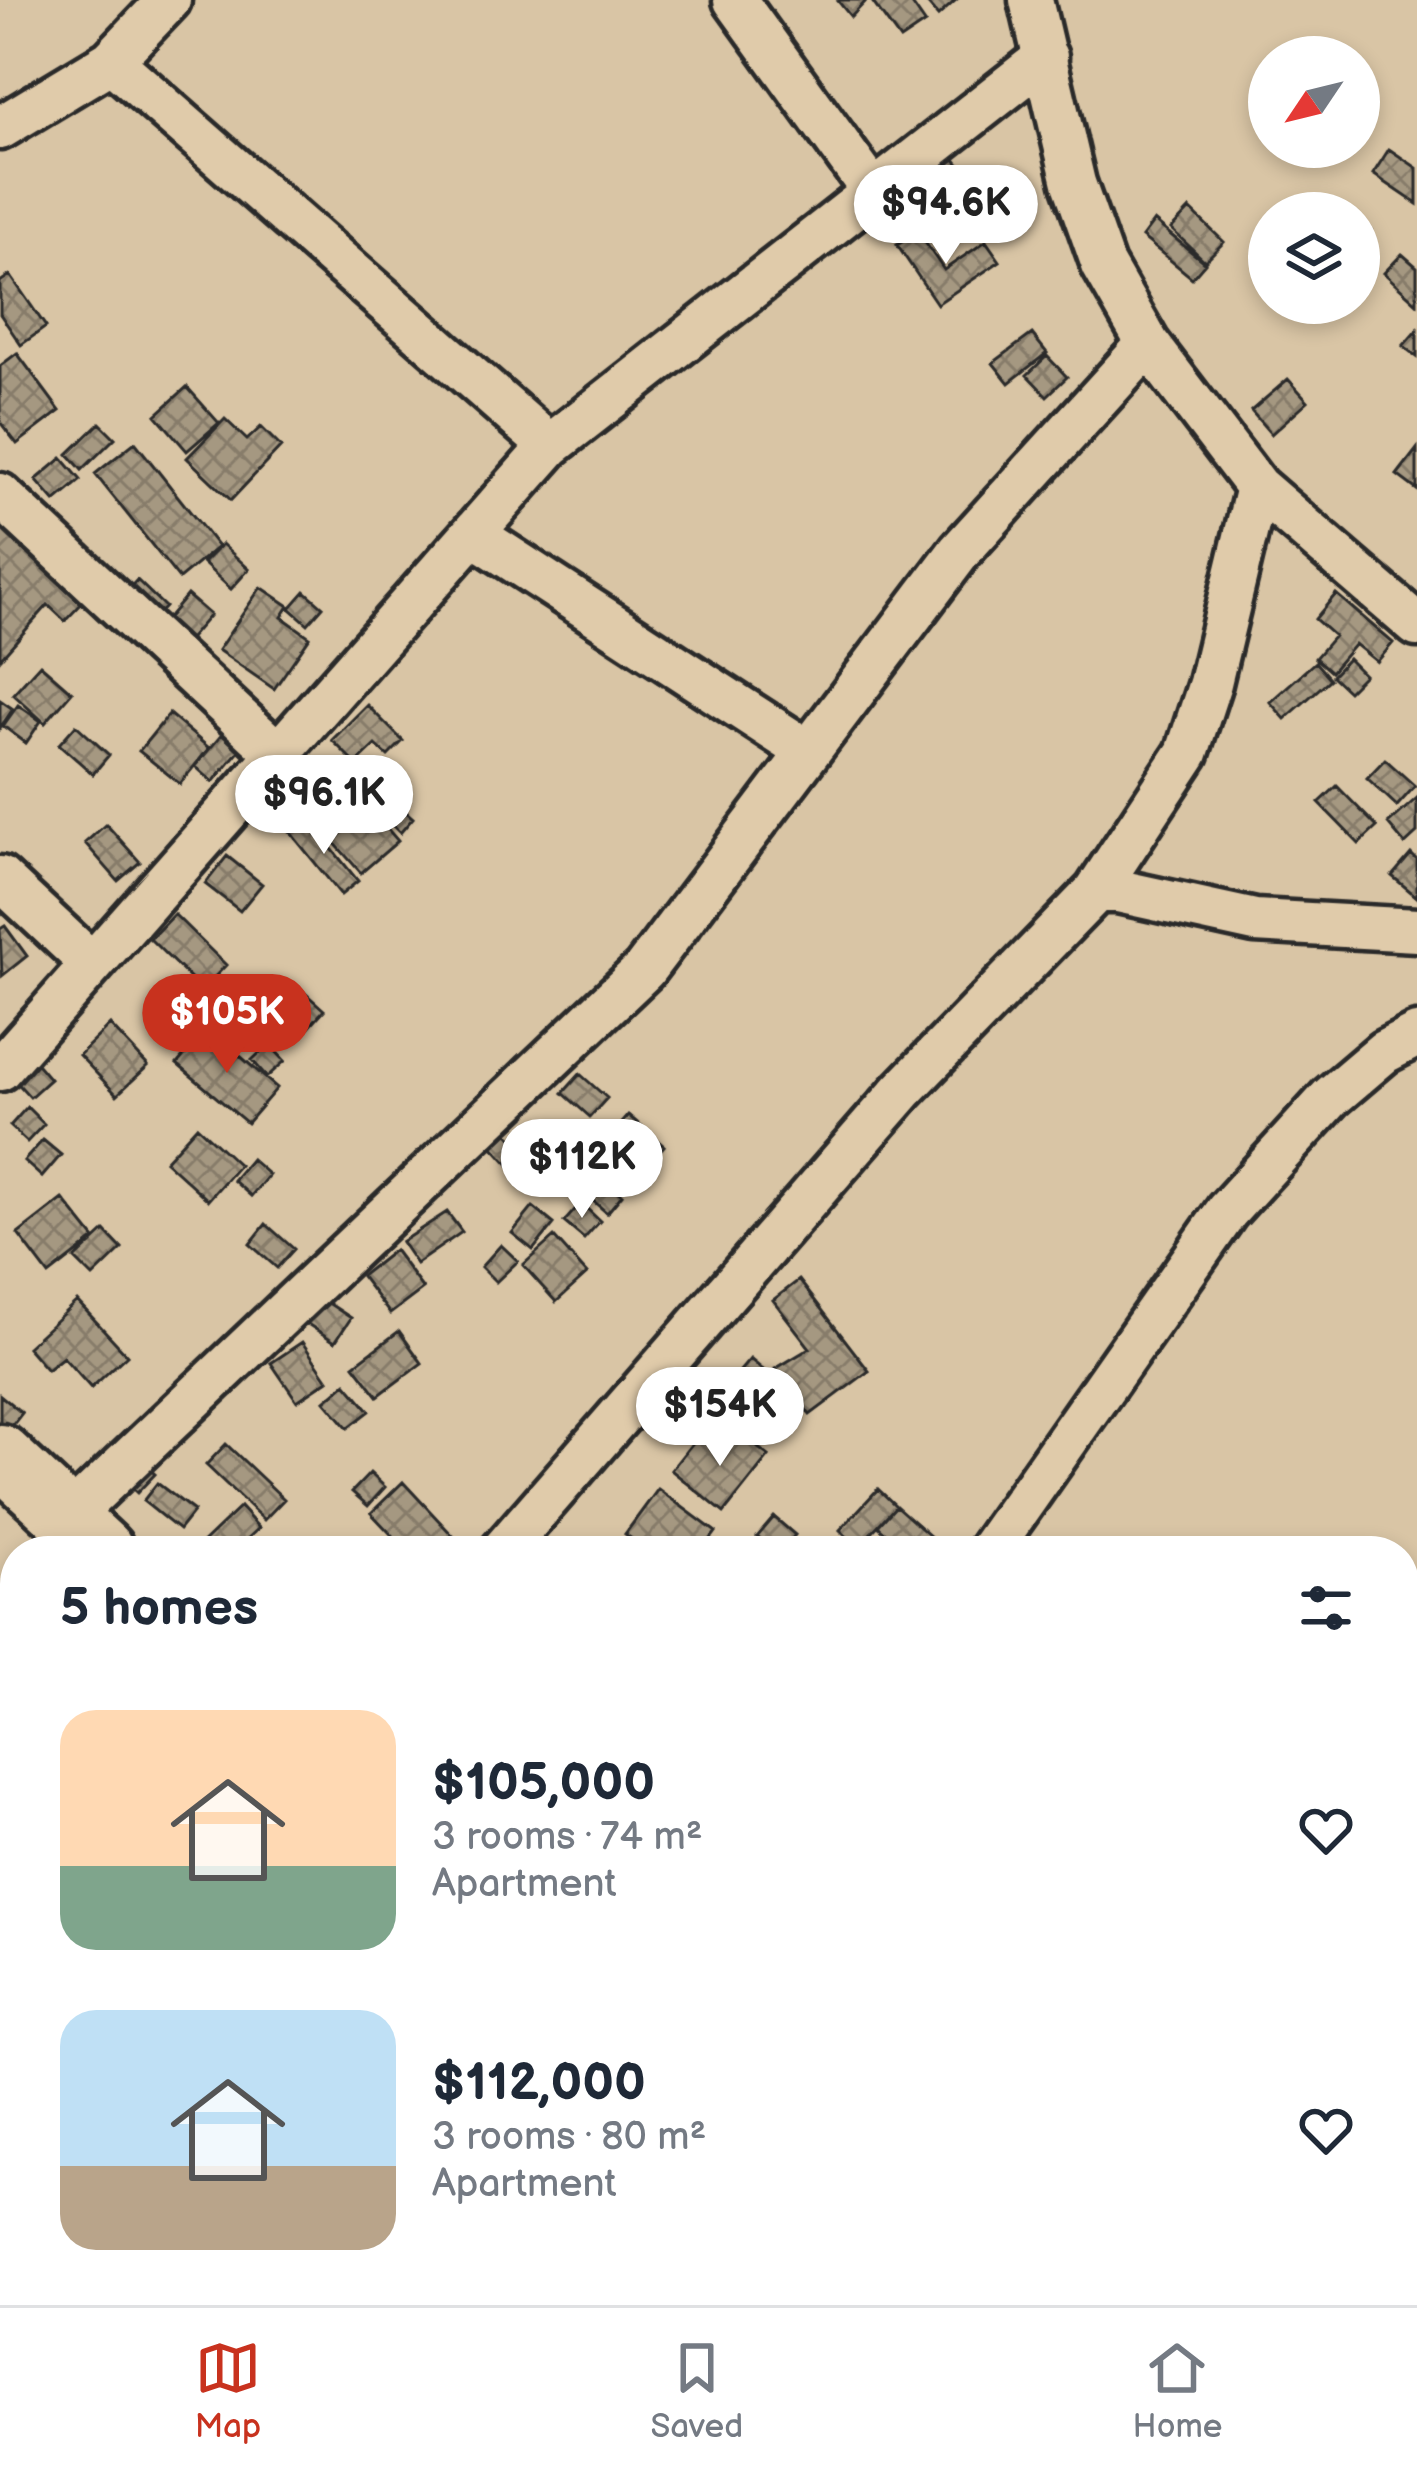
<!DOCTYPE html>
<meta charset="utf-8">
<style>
body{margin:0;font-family:"Balsamiq Sans",sans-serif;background:#f2f2f3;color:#1f2937;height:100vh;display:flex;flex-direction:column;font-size:45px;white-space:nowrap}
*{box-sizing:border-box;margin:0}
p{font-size:39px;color:#747a83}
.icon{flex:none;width:66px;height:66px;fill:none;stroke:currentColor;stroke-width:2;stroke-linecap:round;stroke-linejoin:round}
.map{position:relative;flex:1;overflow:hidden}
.sheet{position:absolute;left:0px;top:1536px;width:1419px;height:771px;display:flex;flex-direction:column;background:#fff;border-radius:48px 48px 0 0;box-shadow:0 6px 18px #0003}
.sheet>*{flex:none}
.needle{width:78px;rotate:235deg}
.fabs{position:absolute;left:1248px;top:36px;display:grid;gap:24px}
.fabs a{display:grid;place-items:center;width:132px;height:132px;border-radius:50%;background:#fff;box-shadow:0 6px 18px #0003;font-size:60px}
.price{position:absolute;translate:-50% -102px;padding:0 27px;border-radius:42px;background:#fff;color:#222;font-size:39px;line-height:78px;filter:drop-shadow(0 3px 6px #0008)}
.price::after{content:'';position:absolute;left:50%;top:72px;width:36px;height:27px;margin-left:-18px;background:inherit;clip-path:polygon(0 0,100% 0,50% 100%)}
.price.selected{background:#c8321e;color:#fff}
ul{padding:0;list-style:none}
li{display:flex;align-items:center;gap:36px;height:300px;padding:0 60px}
li span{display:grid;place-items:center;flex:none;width:336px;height:240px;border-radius:36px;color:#555}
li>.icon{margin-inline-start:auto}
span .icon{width:144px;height:144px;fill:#fffc;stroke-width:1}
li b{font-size:51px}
h2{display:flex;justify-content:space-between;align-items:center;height:144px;padding:0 60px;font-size:51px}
.dock{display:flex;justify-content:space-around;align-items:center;height:168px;border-top:3px solid #e0e1e3;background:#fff;font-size:33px;color:#747a83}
.dock a{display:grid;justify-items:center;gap:6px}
.dock .selected{color:#c8321e}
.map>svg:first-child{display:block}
.building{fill:url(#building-cross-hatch);stroke:#2b2b2b;stroke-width:3}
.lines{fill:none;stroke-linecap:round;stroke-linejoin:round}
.street-casing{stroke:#2b2b2b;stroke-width:51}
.secondary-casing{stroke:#2b2b2b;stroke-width:69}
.street{stroke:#e0cbaa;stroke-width:42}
.secondary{stroke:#e0cbaa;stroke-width:60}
</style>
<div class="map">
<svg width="1417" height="2305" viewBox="0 0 1417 2305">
<defs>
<pattern id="building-cross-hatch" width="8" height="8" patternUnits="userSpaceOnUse" patternTransform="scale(3)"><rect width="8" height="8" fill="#a59881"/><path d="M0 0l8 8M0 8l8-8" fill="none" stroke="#877c6a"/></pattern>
</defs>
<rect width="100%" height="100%" fill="#d9c5a5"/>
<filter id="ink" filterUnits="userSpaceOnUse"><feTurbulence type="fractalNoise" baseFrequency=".00833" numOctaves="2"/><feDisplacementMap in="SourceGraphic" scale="24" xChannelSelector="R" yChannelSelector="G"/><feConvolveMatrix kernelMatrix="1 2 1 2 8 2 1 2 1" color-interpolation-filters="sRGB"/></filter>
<g filter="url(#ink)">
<path class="building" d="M867,0L851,17L838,1L840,0Z
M871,0H909L925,23L900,40Z
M924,0H956L938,16Z
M947,149L961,167L941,182L927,164Z
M1389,149L1417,168V204L1373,174Z
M1190,209L1224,242L1205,261L1171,229Z
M1154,221L1205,263L1192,278L1142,237Z
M1359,221L1371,230L1359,245Z
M918,232L944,270L986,241L1000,261L937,304L897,245Z
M1402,254L1417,267V303L1384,273Z
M10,275L46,327L21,345L0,314V282Z
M1417,330V357L1403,346Z
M1032,334L1047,353L1009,383L993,363Z
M17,353L60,411L17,444L0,422V366Z
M1047,356L1067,377L1047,396L1027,375Z
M1288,379L1308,401L1271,434L1251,411Z
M187,387L219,423L187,451L156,415Z
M225,419L247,440L261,427L281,447L231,500L187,458Z
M100,423L115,438L82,470L68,454Z
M135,442L218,547L179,579L95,474Z
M1417,449V490L1397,475Z
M62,458L81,480L55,502L36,480Z
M0,525L84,601L65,621L48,605L0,659Z
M222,544L249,569L231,589L203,563Z
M137,580L165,607L150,623L122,596Z
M261,587L289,606L282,617L310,637L274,689L218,650Z
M305,591L323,607L308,624L290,608Z
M1336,594L1393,643L1377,662L1355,644L1331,672L1315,658L1334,636L1315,619Z
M187,595L210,615L177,653L154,634Z
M1348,659L1364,675L1348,691L1332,676Z
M1315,662L1330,679L1285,719L1270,702Z
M40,664L72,692L45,723L13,694Z
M0,700L13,709L0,728Z
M18,705L41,721L26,743L3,726Z
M367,705L403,741L388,756L376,745L356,764L332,740Z
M169,714L209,748L180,784L139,751Z
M76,725L109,755L93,774L59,744Z
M224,732L242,747L213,782L195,766Z
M1385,759L1415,786L1397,806L1367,778Z
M346,781L398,841L361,873L309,814Z
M1337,786L1377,827L1359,844L1319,803Z
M1417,798V833L1405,844L1388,824Z
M394,801L413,818L400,833L382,815Z
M307,818L358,881L341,895L290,832Z
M106,824L140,862L118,881L85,843Z
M1411,854L1417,860V897L1392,876Z
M227,856L262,884L240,911L205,884Z
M174,914L226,965L202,990L150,939Z
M5,926L27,956L2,976L0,929Z
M304,992L324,1010L308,1028L288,1010Z
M110,1025L148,1066L117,1095L79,1055Z
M208,1028L277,1088L247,1123L177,1064Z
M269,1044L285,1061L267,1077L252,1060Z
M32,1058L50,1079L30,1097L11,1076Z
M580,1074L607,1098L590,1117L563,1093Z
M511,1102L525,1117L508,1133L528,1154L512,1168L479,1132Z
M27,1107L44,1124L27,1142L10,1126Z
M628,1115L664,1146L644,1169L608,1138Z
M197,1126L239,1165L208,1200L165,1161Z
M562,1126L575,1143L550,1162L537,1144Z
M43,1140L61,1155L42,1177L24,1161Z
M251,1159L269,1175L251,1196L233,1180Z
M590,1167L622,1195L607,1213L575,1185Z
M63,1199L95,1239L49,1275L18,1234Z
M581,1203L600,1221L584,1239L564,1222Z
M533,1207L554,1224L533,1250L512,1233Z
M447,1212L462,1232L416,1264L401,1242Z
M266,1224L294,1249L277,1268L250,1244Z
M105,1231L122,1249L93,1277L75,1259Z
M554,1237L587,1274L556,1302L523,1265Z
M501,1245L518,1261L496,1282L481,1267Z
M394,1250L423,1289L390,1314L361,1276Z
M799,1280L869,1371L810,1415L775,1369L810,1348L773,1300Z
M319,1297L351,1318L335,1342L303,1321Z
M77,1301L127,1355L91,1388L63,1357L47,1370L27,1347Z
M399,1331L422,1363L378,1396L354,1365Z
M302,1342L328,1380L297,1401L271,1363Z
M750,1359L781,1385L763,1405L733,1379Z
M346,1383L370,1411L348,1428L325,1401Z
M0,1395L22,1413L5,1435L0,1431Z
M735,1430L769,1456L724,1513L671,1470L698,1436L717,1452Z
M226,1444L284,1499L264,1520L206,1465Z
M135,1456L155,1474L137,1493L118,1475Z
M370,1473L385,1487L368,1506L352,1492Z
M403,1482L454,1537L439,1551H407L371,1513Z
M157,1483L194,1511L179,1530L143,1501Z
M658,1489L716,1532L702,1551H648L625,1534Z
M878,1489L896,1506L858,1547L840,1530Z
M896,1506L931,1537L918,1551H906L878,1526Z
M240,1507L259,1528L234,1551H204L199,1546Z
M774,1517L795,1535L782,1551H773L757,1537Z
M13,1875L15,1924L10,1931L0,1923V1894Z
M0,1936L15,1938V1970L0,1969Z
M642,2292H765L804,2305H681Z
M885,2292H914L909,2305H881Z"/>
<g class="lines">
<g class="street-casing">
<path id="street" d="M735,0L874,193
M1031,0L1074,183L1103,265L1148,344L1257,487L1417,625
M111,61L550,446
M0,128L111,61L169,0
M0,495L279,755
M473,534L807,751
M0,878L91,963
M1096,891L1187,753L1210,683L1257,487
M0,1069L550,446L1046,57
M68,1518L644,970L960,551L1148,344
M502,1551L902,1091L1096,891H1118L1255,921L1417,930
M989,1551L1227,1211L1331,1097L1384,1052L1417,1035
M0,1731L15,1736
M1404,1794L1417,1776
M1404,1848L1417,1857
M0,1861L15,1868
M0,2047L15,2040
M422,2292L463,2305
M158,2305L162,2292"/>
</g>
<g class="secondary-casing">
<path id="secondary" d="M0,1455L103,1551
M1139,2292L1162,2305"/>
</g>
<use href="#street" class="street"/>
<use href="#secondary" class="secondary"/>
</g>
</g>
</svg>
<div class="fabs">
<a><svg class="needle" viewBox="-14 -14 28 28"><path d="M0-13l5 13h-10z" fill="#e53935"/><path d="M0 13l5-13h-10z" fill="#747a83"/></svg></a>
<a><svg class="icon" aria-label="layers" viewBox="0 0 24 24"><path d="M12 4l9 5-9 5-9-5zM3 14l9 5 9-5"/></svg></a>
</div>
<b class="price" style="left:946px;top:267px">$94.6K</b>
<b class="price" style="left:324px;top:857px">$96.1K</b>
<b class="price selected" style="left:227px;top:1076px">$105K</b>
<b class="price" style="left:582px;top:1221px">$112K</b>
<b class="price" style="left:720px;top:1469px">$154K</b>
<section class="sheet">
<h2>5 homes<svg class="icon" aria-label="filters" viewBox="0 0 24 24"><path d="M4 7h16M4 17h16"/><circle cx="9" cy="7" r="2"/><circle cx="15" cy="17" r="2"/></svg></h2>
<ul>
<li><span style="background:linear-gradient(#ffd9b3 65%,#7fa58c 0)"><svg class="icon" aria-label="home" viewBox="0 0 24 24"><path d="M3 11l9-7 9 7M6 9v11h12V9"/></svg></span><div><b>$105,000</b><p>3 rooms · 74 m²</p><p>Apartment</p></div><svg class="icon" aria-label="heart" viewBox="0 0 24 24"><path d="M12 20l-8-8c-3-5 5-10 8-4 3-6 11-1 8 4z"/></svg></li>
<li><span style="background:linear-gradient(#bfe0f5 65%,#b9a48a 0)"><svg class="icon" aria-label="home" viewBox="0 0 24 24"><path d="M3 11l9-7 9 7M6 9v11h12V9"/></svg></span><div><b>$112,000</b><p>3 rooms · 80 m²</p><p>Apartment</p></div><svg class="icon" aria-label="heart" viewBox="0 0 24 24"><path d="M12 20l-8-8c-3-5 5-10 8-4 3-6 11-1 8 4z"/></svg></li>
</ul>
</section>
</div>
<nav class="dock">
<a class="selected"><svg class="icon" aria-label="map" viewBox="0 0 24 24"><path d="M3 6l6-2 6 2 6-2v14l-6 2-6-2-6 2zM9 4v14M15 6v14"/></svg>Map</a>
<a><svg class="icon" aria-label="saved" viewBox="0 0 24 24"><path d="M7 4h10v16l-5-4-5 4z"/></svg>Saved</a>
<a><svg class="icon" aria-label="home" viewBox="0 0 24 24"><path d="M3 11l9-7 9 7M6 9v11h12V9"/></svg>Home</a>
</nav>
